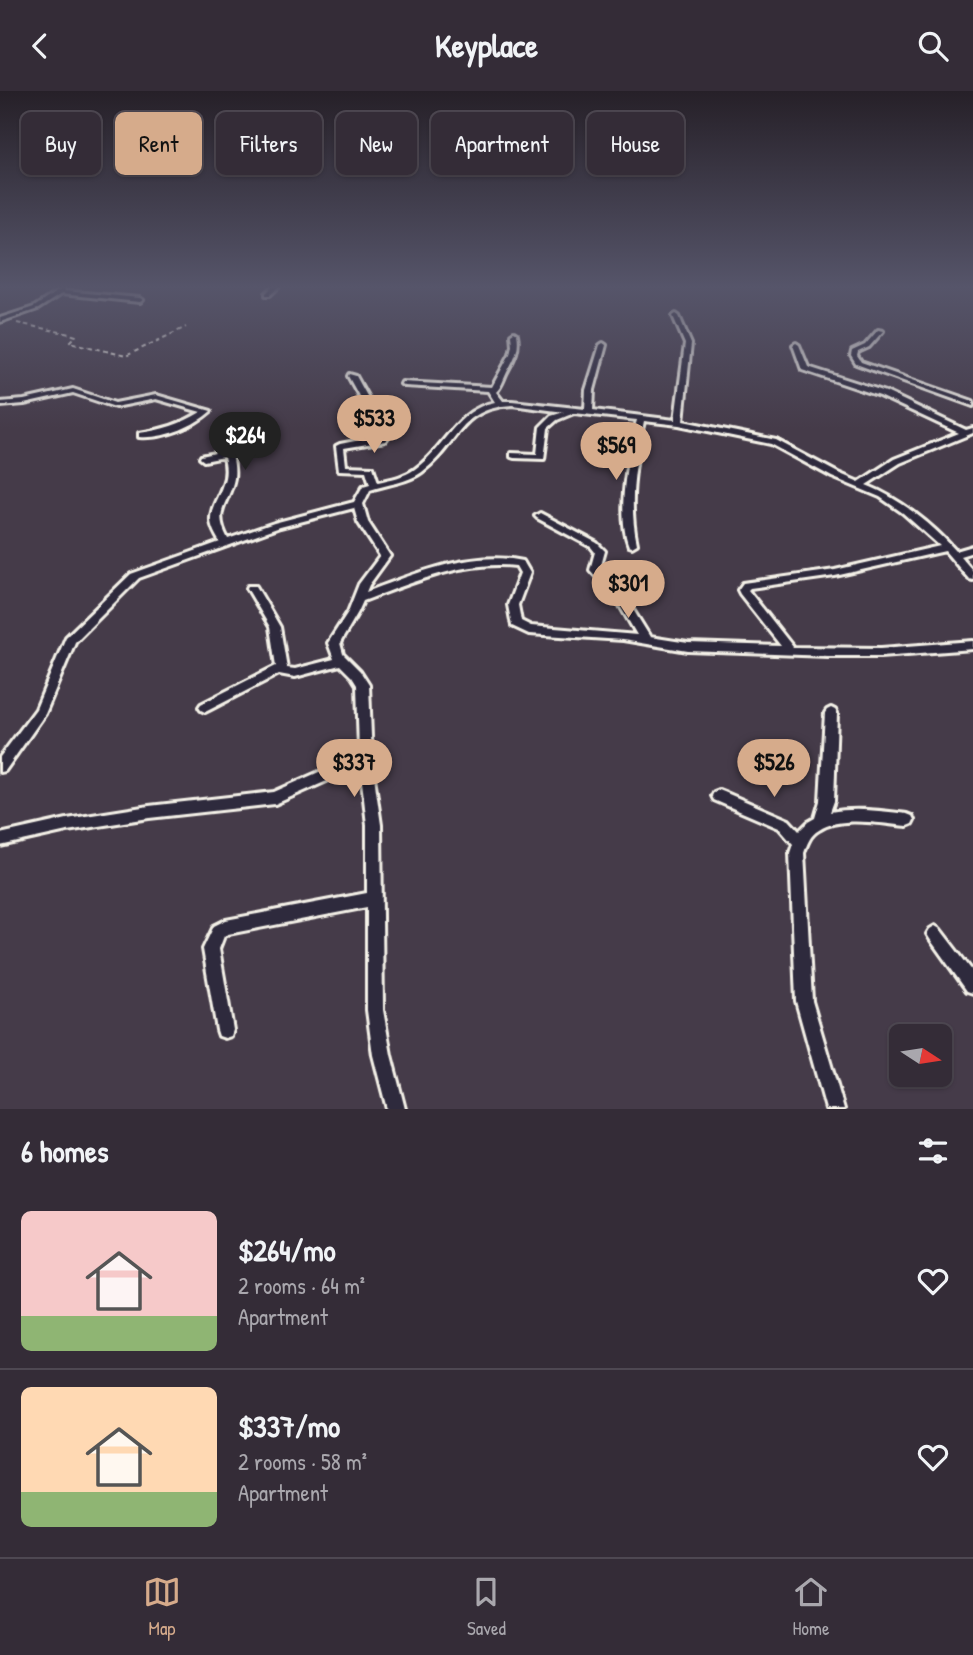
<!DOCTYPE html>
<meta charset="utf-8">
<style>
body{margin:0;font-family:"Patrick Hand",sans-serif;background:#3f3842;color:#f1f3f6;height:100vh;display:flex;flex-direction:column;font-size:26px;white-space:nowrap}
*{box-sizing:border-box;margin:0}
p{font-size:23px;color:#a9a7ad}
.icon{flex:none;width:38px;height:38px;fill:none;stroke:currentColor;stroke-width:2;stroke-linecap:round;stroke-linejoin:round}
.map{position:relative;height:1018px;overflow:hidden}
.drawer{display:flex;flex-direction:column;background:#342c37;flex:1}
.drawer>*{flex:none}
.banner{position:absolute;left:21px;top:21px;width:931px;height:63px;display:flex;gap:14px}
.needle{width:46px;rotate:102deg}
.tools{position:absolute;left:889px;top:933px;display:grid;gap:14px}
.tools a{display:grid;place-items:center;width:63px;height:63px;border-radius:10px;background:#342c37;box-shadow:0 2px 5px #0004,0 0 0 2px #4e4852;font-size:35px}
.price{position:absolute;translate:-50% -60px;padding:0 16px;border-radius:24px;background:#d6ab8b;color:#111;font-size:23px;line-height:46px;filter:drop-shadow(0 2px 4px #0008)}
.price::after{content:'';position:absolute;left:50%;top:42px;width:21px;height:16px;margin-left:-10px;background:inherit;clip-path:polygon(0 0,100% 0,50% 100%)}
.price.on{background:#222;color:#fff}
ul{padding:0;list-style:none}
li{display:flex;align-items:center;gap:21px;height:175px;padding:0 21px}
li+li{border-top:2px solid #4e4852}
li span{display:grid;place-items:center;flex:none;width:196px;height:140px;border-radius:10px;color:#555}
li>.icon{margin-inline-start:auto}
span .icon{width:84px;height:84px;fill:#fffc;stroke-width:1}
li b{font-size:30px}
h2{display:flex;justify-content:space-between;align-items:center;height:84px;padding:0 21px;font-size:30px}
.pill{padding:0 24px;border-radius:10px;background:#342c37;box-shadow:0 2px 5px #0004,0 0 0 2px #4e4852;font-size:24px;line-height:63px}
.pill.on{background:#d6ab8b;color:#111}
header{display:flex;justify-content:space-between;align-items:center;height:91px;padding:0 21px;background:#342c37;font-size:32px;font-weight:700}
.dock{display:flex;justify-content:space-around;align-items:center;height:98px;border-top:2px solid #4e4852;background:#342c37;font-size:19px;color:#a9a7ad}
.dock a{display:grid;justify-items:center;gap:4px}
.dock .on{color:#d6ab8b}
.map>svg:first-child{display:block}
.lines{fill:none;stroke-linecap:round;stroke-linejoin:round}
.minor-casing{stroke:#f4f1e8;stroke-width:6}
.path{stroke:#f4f1e8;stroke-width:2;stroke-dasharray:4.5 3.5;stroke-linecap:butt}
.minor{fill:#2f2a3d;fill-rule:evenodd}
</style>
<header><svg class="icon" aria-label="back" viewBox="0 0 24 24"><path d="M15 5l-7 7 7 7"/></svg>Keyplace<svg class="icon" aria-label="search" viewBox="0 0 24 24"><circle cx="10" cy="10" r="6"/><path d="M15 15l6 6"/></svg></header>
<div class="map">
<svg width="973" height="1018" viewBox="0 0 973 1018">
<rect width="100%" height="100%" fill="#453b49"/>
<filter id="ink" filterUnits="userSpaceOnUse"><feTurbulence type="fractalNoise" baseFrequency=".0143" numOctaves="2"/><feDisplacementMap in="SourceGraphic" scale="14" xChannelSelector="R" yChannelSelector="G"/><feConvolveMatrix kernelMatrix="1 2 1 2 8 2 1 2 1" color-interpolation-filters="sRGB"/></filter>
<g filter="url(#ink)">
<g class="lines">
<g class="minor-casing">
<path id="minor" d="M273,195H280L270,204H266V202Z
M61,198H65V200L140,207L143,209L140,211L61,203L38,218L0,231V227L34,216Z
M676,223L679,225L691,253L683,330L776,349L838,382L859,391L894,368L959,342L880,305L802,279L793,254L796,252L799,254L808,276L886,301L966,339L973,337V342L900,372L866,394C899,407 932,433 956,460L973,455V461L960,465L973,480V489L969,488L945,460L835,485L750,497L748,499L793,556L881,557L973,550V558L881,565H828L688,560L623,549L529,543L512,535L508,514L520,482L516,475C462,469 412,492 363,510L358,521L340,552L343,563L360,580L369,594L372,672L381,734L383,919L391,964L405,1018H387L373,964L367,919V816L228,843L224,845L219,858L233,939L231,945L225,947L219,945L217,939L203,858L214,835L226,829L367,802V734L360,672L347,681L275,713L149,727L67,740L0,755V743L67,728L149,715L274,701L337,673L359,659L357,594L352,586L340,574L295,586L279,583L209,619L205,621L201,619L199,616L201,613L276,575L270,536L247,497L248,495H256L280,536L287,577L295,578L334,568L328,552L348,521L359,493L380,465L358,431L354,417L280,436L139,487L75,551L45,623L5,680L0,681V666L36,618L66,546L131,483L220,451C216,445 212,438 211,430C210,417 219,406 223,393C227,384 226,375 224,366L204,370L200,367L201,365L225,360L232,364C234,372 235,379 234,387C229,414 212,418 228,448L274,432L354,411L363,395L370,393L366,380L339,379L336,355L340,353L381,345L348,285L349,283L356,285L389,345L385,350L344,357L346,375L373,376L378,391C391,388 404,386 415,378C446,356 455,319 495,311L488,300L405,295L401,293L402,291L492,296L510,263L512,254L511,243L514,241L517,243C520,258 514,268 507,281C503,289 502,295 496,301L503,310H512L585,318L586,299L600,254L603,252L606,254L594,299L593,319L675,329L685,253L673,225ZM512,314L564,321L551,325L540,336L537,363L511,362V366L514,367L544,368L548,337L557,329L574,322L637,329C628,362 616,423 629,455L632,456L637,453C628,413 635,370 644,330L679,334L771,353L832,386L880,406L903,422L940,455L835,479L743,492L738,499L740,503L781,555L688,552L650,546L624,504L600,478L605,460L597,452L540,422L535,425L537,427L591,456L595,461L590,479L616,508L637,544L531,535L521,530L518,514L530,482L523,470C470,459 415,483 366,501L369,494L390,465L368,431L363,413L370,399C387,393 407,392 422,381C460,353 456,318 512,314Z
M878,239L883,240L869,256L858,261L857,265L861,271L973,310V315L856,273L851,265L852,260L865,254Z
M73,298L115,312L156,304L211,320C193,336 164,348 139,346V342C162,339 181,333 201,321L156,308L115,316L73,302L24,313L0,315V311L24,309Z
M831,617L835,619L837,622L834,710L830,721C856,716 881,720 907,723L912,725L914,729L912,733L907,735C883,733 840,724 819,739C810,744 807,753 804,762L812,910L844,1018H826L796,910L790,762L793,753L779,737L714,709L712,705L714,701L719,699L724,701L789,729L799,740L808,731L815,727L820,710L825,622L827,619Z
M935,835L940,838L973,881V902L967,900L930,848L927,843L930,838Z"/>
</g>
<path class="path" d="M17,232L70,243L76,245L70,251L126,265L186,236"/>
<use href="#minor" class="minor"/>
</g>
</g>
<linearGradient id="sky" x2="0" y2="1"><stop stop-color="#262028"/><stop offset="0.58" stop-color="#56556a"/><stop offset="1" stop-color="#56556a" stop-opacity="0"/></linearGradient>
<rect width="973" height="338" fill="url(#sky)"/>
</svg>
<div class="tools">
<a><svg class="needle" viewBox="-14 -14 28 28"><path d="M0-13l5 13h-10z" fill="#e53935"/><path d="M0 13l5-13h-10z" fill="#a9a7ad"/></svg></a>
</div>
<b class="price" style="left:374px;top:364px">$533</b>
<b class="price on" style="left:245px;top:381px">$264</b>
<b class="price" style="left:616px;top:391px">$569</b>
<b class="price" style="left:628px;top:529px">$301</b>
<b class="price" style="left:354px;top:708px">$337</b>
<b class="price" style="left:774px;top:708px">$526</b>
<div class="banner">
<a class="pill">Buy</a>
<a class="pill on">Rent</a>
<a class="pill">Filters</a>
<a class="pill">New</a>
<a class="pill">Apartment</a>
<a class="pill">House</a>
</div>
</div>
<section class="drawer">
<h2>6 homes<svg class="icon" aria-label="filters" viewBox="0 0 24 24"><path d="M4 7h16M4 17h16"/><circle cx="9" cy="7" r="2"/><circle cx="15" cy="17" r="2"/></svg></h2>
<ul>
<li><span style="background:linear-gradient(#f6c9c9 75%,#8fb573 0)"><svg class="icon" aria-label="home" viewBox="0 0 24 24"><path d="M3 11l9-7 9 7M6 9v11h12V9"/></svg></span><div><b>$264/mo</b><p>2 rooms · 64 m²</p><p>Apartment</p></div><svg class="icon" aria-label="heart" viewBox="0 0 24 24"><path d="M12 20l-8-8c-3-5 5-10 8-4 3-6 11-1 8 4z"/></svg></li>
<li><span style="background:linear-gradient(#ffd9b3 75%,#8fb573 0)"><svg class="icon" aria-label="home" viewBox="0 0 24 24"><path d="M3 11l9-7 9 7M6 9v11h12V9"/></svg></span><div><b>$337/mo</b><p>2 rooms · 58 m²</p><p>Apartment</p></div><svg class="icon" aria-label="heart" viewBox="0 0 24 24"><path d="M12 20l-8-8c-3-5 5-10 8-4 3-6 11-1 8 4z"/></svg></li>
</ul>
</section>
<nav class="dock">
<a class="on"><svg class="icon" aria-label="map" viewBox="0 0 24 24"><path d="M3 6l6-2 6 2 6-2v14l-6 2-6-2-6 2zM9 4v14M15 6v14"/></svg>Map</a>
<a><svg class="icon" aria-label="saved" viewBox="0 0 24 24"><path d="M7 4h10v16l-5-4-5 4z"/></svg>Saved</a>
<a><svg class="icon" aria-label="home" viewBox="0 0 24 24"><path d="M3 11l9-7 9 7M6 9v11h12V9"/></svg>Home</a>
</nav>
